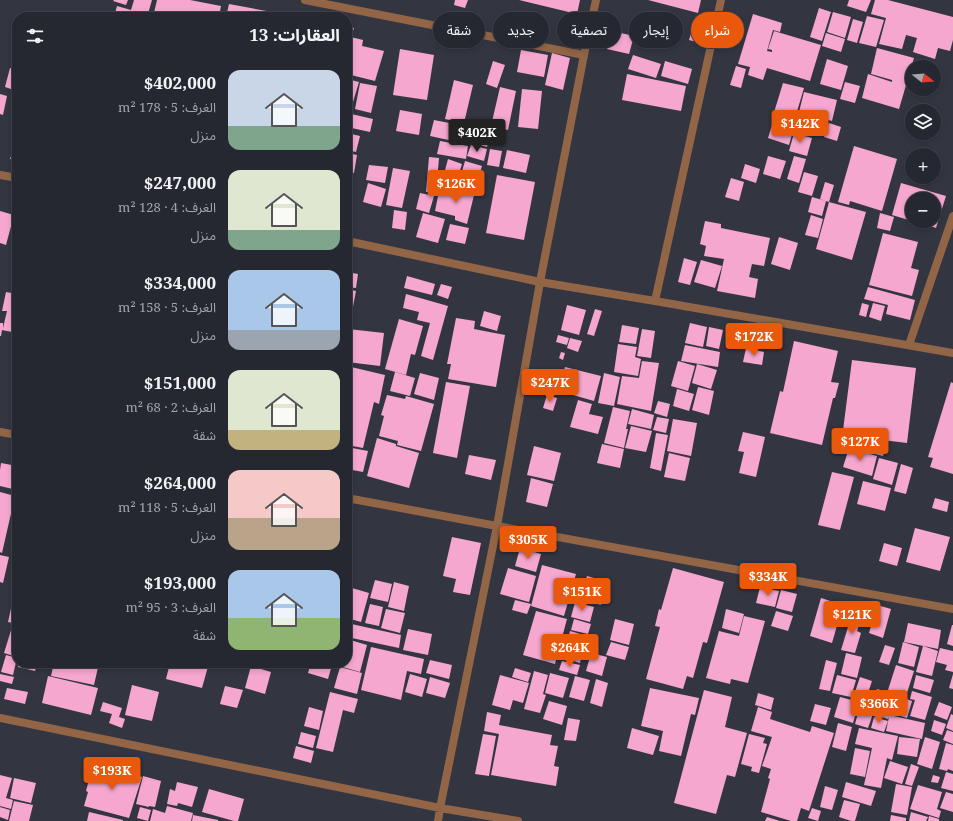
<!DOCTYPE html>
<html lang="ar">
<meta charset="utf-8">
<style>
body{margin:0;font-family:"Noto Serif","Noto Sans Arabic",serif;background:#32343d;color:#f1f3f6;direction:rtl;height:100vh;display:flex;flex-direction:column;font-size:15px;white-space:nowrap}
*{box-sizing:border-box;margin:0}
p{font-size:13px;color:#a4a6ab}
.icon{flex:none;width:22px;height:22px;fill:none;stroke:currentColor;stroke-width:2;stroke-linecap:round;stroke-linejoin:round}
.map{position:relative;flex:1;overflow:hidden;direction:ltr}
.sheet{position:absolute;left:12px;top:12px;width:340px;height:656px;display:flex;flex-direction:column;background:#262831;border-radius:16px;box-shadow:0 2px 6px #0003,0 0 0 1px #42444d;direction:rtl}
.sheet>*{flex:none}
.hud{position:absolute;left:364px;top:12px;width:380px;height:36px;direction:rtl;display:flex;gap:8px}
.needle{width:26px;rotate:107deg}
.fabs{position:absolute;left:905px;top:60px;display:grid;gap:8px}
.fabs a{display:grid;place-items:center;width:36px;height:36px;border-radius:50%;background:#262831;box-shadow:0 2px 6px #0003,0 0 0 1px #42444d;font-size:20px}
.price{position:absolute;translate:-50% -34px;padding:0 9px;border-radius:4px;background:#ea580c;color:#fff;font-size:13px;line-height:26px;filter:drop-shadow(0 1px 2px #0008)}
.price::after{content:'';position:absolute;left:50%;top:24px;width:12px;height:9px;margin-left:-6px;background:inherit;clip-path:polygon(0 0,100% 0,50% 100%)}
.price.current{background:#222;color:#fff}
ul{padding:0;list-style:none}
li{display:flex;align-items:center;gap:12px;height:100px;padding:0 12px}
li span{display:grid;place-items:center;flex:none;width:112px;height:80px;border-radius:12px;color:#555}
li>.icon{margin-inline-start:auto}
span .icon{width:48px;height:48px;fill:#fffc;stroke-width:1}
li b{font-size:17px}
h2{display:flex;justify-content:space-between;align-items:center;height:48px;padding:0 12px;font-size:17px}
.tag{padding:0 14px;border-radius:18px;background:#262831;box-shadow:0 2px 6px #0003,0 0 0 1px #42444d;font-size:14px;line-height:36px}
.tag.current{background:#ea580c;color:#fff}
.map>svg:first-child{display:block}
.building{fill:#f6a7cf}
.lines{fill:none;stroke-linecap:round;stroke-linejoin:round}
.minor{stroke:#926546;stroke-width:8}
</style>
<div class="map">
<svg width="953" height="821" viewBox="0 0 953 821">
<rect width="100%" height="100%" fill="#333641"/>
<path class="building" d="M114,0H128L126,5L113,1Z
M134,0H152L147,17H114L117,6L131,10Z
M157,0H190L221,6L219,17H153Z
M455,0H468L465,8L454,5Z
M519,0H580L577,14Z
M648,0H701L698,13Z
M849,0H871L866,12L847,6Z
M875,0H888L953,17V40L950,51L938,48L935,59L913,52L917,38L906,35L902,49L879,44L886,18L871,14Z
M229,4L272,12L271,17H226Z
M819,8L831,12L822,41L810,37Z
M833,12L851,17L845,38L827,32Z
M753,14L782,23L780,32L773,30L767,51L772,52V50L768,49L774,31L821,45L810,81L767,68L763,80L748,75L750,67L738,64Z
M696,16L710,20L703,44L689,40Z
M867,16L884,20L876,47L859,43Z
M853,19L863,22L857,43L847,40Z
M347,26L354,28L351,37L363,40L362,46L384,51L375,81L347,74Z
M612,31L634,36L629,54L607,49Z
M826,33L845,39L841,52L822,46Z
M877,48L914,58L899,109L862,98L868,74L892,82V80L871,74Z
M400,49L434,55L427,100L393,95Z
M521,50L548,55L544,77L517,72Z
M552,53L570,58L563,90L545,85Z
M633,55L661,64L656,78L628,69Z
M827,59L848,66L841,90L820,84Z
M493,61L505,65L497,88L486,84Z
M665,61L692,69L688,84L661,76Z
M736,66L746,69L741,88L730,85Z
M10,68L17,70V91L5,87Z
M627,74L686,86L681,111L622,100Z
M347,79L359,82L350,112L347,111Z
M454,80L473,85L464,123L445,119Z
M845,82L860,86L855,103L840,99Z
M360,83L377,86L371,113L355,109Z
M783,83L804,88L793,125L772,119Z
M500,87L516,91L508,130L491,126Z
M522,89L542,91L538,129L518,127Z
M804,92L837,100L832,121L799,112Z
M0,94L7,96L3,115L0,114Z
M400,110L422,114L419,135L396,131Z
M347,113L373,119L370,132L347,127Z
M434,120L470,127L467,144L430,136Z
M773,122L794,128L789,145L768,138Z
M829,123L841,127L837,141L824,137Z
M473,124L492,129L487,147L468,142Z
M17,128V146L12,145Z
M347,133L360,136L356,152L347,150Z
M794,133L812,138L807,156L789,151Z
M440,141L468,146L466,159L437,154Z
M471,145L487,149L484,161L467,156Z
M854,146L897,159L882,211L850,201L849,205L838,202Z
M14,147H17V160L10,159Z
M490,149L502,151L499,167L487,165Z
M507,150L530,155L526,173L503,168Z
M347,153L357,155L354,173L347,171Z
M768,156L786,161L780,179L763,174Z
M794,156L806,159L799,183L787,179Z
M429,157L439,158L436,192H426Z
M448,159L462,164L453,194L440,189Z
M465,161L482,166L475,189L458,185Z
M745,164L760,169L756,183L741,178Z
M369,165L388,167L385,183L366,180Z
M393,168L410,171L402,208L386,205Z
M347,172L353,173L350,193L347,192Z
M804,172L818,176L812,196L798,192Z
M497,175L535,182L524,240L486,233Z
M731,178L744,182L739,201L725,197Z
M825,182L834,185L829,202L820,199Z
M368,183L386,189L381,207L363,202Z
M901,183L946,196L936,228L915,221H934V199H912V221L892,215Z
M457,187L475,191L467,224L455,220V216L435,211L439,191L455,195Z
M420,193L434,196L429,213L416,209Z
M812,197L826,201L822,216L808,212Z
M829,202L866,212L852,260L816,249Z
M394,210L407,212L405,230L392,228Z
M0,211L14,215L6,245L0,243Z
M423,213L445,219L438,243L416,237Z
M880,213L894,217L890,231L877,228Z
M811,215L823,219L818,238L805,235Z
M705,221L721,224V228L770,238L764,266L752,264L749,277L758,279L755,298L717,291L724,259L704,256L706,246L700,244Z
M450,224L469,228L465,244L446,240Z
M883,233L918,242L911,268L919,270L912,296L869,285Z
M779,237L798,243L790,270L771,264Z
M684,258L697,262L690,285L678,282Z
M701,260L722,266L715,288L694,282Z
M347,272L358,274L356,288L347,287Z
M407,276L435,284L432,295L404,288Z
M441,284L452,287L448,299L437,295Z
M868,287L915,300L910,320L886,314L888,305L864,299Z
M347,289L356,291L352,312L347,311Z
M6,292L17,294V313L11,312L17,314V333L2,330L1,336H0V323H3V328L7,311H2Z
M406,294L448,306L433,360L421,356L430,323L417,320L419,312L403,308Z
M862,303L869,305L866,317L859,315Z
M873,303L885,306L881,321L869,317Z
M567,305L586,310L579,335L561,330Z
M595,309L602,311L594,336L587,334Z
M484,311L501,316L497,331L480,326Z
M456,318L475,321L474,329L505,335L496,387L448,379L451,364H447Z
M399,319L423,326L415,355L411,354L406,375L385,369Z
M690,323L707,327L703,347L685,343Z
M622,325L639,328L636,344L619,342Z
M709,327L723,330L719,349L706,346Z
M348,329L384,333L380,366L347,362V338Z
M642,329L655,331L651,358L637,356Z
M558,335L569,338L567,345L556,342Z
M570,338L582,341L578,352L567,348Z
M794,341L838,351L831,382L839,383L835,398H833L822,445L770,433L780,391L783,392Z
M618,344L637,347L635,357L641,359L638,376L614,372Z
M685,345L720,352L718,367L681,361Z
M746,348L764,352L762,365L743,362Z
M561,352L565,353L563,360L559,358Z
M852,360L916,368L907,443L866,438L865,449L841,446Z
M642,361L659,363L651,411L617,404L622,376L639,378Z
M678,361L695,366L688,391L671,386Z
M697,364L717,370L711,389L692,383Z
M347,366L385,375L379,404L374,402L363,448L347,445Z
M565,367L601,376L594,401L559,391Z
M395,372L415,378L410,396L390,391Z
M420,373L439,378L434,400L414,394Z
M604,373L620,377L614,406L598,403Z
M446,382L470,386L457,458L433,453Z
M951,382L953,383V474L930,467L933,458L928,457Z
M698,387L714,391L709,415L692,410Z
M677,389L694,394L689,411L673,406Z
M387,395L405,399L406,396L434,404L421,451L397,445L398,441L379,436L384,416L381,415Z
M547,395L557,398L553,411L543,408Z
M578,400L592,404L589,414L603,417L598,434L570,427Z
M658,401L670,404L667,417L654,413Z
M613,407L630,411L626,429H628L624,448L604,443Z
M632,409L654,415L651,429L628,424Z
M657,417L669,419L666,433L653,430Z
M673,419L697,423L691,456L667,451Z
M631,426L652,431L646,452L625,448Z
M743,432L765,437L756,477L739,473L744,452L738,451Z
M656,433L668,435L661,471L650,468Z
M377,438L396,444V446L419,453L409,488L367,476Z
M870,439L886,443L883,456L867,452Z
M602,444L624,449L620,468L597,463Z
M534,446L561,453L554,481L527,475Z
M347,447L368,451L363,472L347,469Z
M849,448L877,456L872,476L843,467Z
M669,453L690,458L685,481L664,477Z
M469,455L496,460L491,480L465,474Z
M879,458L898,463L892,485L873,479Z
M1,463L17,466V490L0,486V470Z
M901,464L913,468L906,494L894,491Z
M832,472L854,477L840,530L818,525Z
M531,478L553,484L547,507L526,502Z
M863,481L891,488L885,511L857,504Z
M0,492L15,496L2,553L0,552Z
M935,498L949,502L947,512L932,508Z
M915,528L950,537L940,571L906,562Z
M452,537L481,543L470,595L453,592L456,579L443,576Z
M884,543L902,548L897,566L879,561Z
M520,548L541,554L536,572L515,566Z
M0,555L9,557L3,583L0,582Z
M542,565L576,574L564,616L531,606Z
M16,567L17,568V580H14Z
M508,568L536,576L529,602L500,594Z
M673,568L724,582L707,643L703,642L693,678L687,676L683,689L646,679L660,627L655,626L659,609L661,610Z
M587,576L608,582L601,605L580,599Z
M375,580L392,584L388,602L370,598Z
M394,582L409,586L404,611L388,607Z
M760,587L779,591L775,607L756,603Z
M352,588L369,593L361,622L347,618V605Z
M781,590L797,594L792,612L776,608Z
M14,595L17,596V624L8,622Z
M821,598L843,605L832,643L810,636Z
M515,600L531,604L527,614L512,610Z
M575,602L594,607L590,622L571,617Z
M370,604L383,607L379,626L365,623Z
M877,605L891,609L883,638L869,633Z
M386,609L405,613L400,633L381,628Z
M726,609L744,614L739,633L722,628Z
M536,611L567,619L555,664L523,655Z
M776,611L793,616L788,631L771,626Z
M852,614L862,617L857,631L861,633L855,653L841,650Z
M744,616L765,621L748,683L731,679L730,684L706,678L719,631L739,636Z
M574,619L591,624L588,634L571,630Z
M615,619L634,624L629,645L610,640Z
M347,623L401,635L399,648L347,637Z
M908,623L941,630L938,649L904,642Z
M952,625H953V646L947,644Z
M12,627L17,628V657L4,653Z
M408,629L432,634L428,655L403,650Z
M570,631L587,636L580,663L563,658Z
M347,639L367,645L360,672L336,665L337,663H347Z
M611,642L629,647L625,660L606,655Z
M903,642L919,647L914,667L898,663Z
M885,645L895,648L889,665L879,662Z
M923,646L938,651L932,676L916,672Z
M371,647L424,659L421,674L407,671L401,700L361,690Z
M940,648L953,651V672L945,670L947,665L936,662Z
M591,653L607,657L602,676L586,671Z
M846,653L862,657L857,678L841,674Z
M6,655L17,658L13,675L1,672Z
M430,660L452,665L449,679L426,673Z
M826,660L837,663L830,691L819,689Z
M562,661L580,665L577,675L559,670Z
M19,663H37L35,671L18,667Z
M54,663H99L94,685L51,676Z
M170,663H209L202,688L166,679Z
M257,663H271L269,669L256,666Z
M311,663H335V666L332,665L328,679L308,673Z
M896,665L914,671L906,696L888,690Z
M251,666L271,672L265,694L245,688Z
M340,667L362,673L357,694L334,688Z
M515,668L531,673L528,682L512,677Z
M534,671L548,675L543,694L546,695L540,713L524,709Z
M550,673L569,678L563,698L545,693Z
M0,674L14,677L12,684L0,681Z
M410,674L427,679L422,697L405,692Z
M953,674V689L949,688Z
M500,675L529,683L523,703L513,700L510,710L492,705Z
M837,675L856,680L851,697L832,693Z
M916,675L934,680L930,693L913,688Z
M48,676L98,688L91,715L42,703Z
M575,676L590,680L584,701L569,697Z
M430,677L450,683L445,698L426,693Z
M860,677L872,681L866,699L854,695Z
M596,679L608,683L602,707L590,703Z
M132,685L159,692L152,721L125,715Z
M225,686L243,690L237,708L220,704Z
M7,688L28,692L25,704L4,699Z
M650,688L699,698L695,715L691,714L681,756L659,751L663,731L641,726Z
M877,689L892,693L889,705L874,701Z
M704,690L732,697L725,727L747,733L735,777L727,775L716,814L674,803Z
M912,691L932,697L925,720L910,716L915,700L910,699Z
M330,692L358,699L354,713L343,710L333,752L316,748Z
M758,693L774,698L771,710L755,705Z
M896,695L912,701L907,718L891,713Z
M840,697L859,702L853,723L834,717Z
M549,701L567,706L562,725L543,719Z
M103,702L122,708L119,717L125,719L122,728L109,723L112,714L100,711Z
M939,702L952,707L947,720L934,715Z
M815,704L831,708L826,725L810,721Z
M878,704L891,708L889,715L925,723L922,739L886,731L889,717L888,719L875,715Z
M860,706L874,711L868,728L855,724Z
M309,707L323,711L319,730L304,726Z
M758,707L772,712L770,719L810,732L812,726L834,733L809,811L801,808L797,821H791L761,812L770,779L768,778L771,769L762,766L772,737L751,731Z
M487,712L501,715L499,725L552,735L550,745L558,746L554,766L559,767L556,786L491,775L499,734L484,731Z
M951,714L953,715V731L946,728Z
M874,717L888,721L884,732L871,728Z
M568,718L580,720L576,741L564,740Z
M934,720L946,724L942,735L931,731Z
M838,723L852,727L846,751L832,747Z
M632,728L659,736L653,755L627,748Z
M859,728L898,736L892,760L887,758L881,788L864,785L872,748L855,744Z
M947,730L953,732V744L943,740Z
M301,732L316,736L313,748L298,744Z
M483,734L496,736L489,776L475,774Z
M749,734L765,738L763,743L767,744L759,773L751,771L752,767L741,764Z
M899,737L920,739L917,757L897,754Z
M925,737L940,742L932,769L917,764Z
M946,743L953,745V771L948,769L947,771L939,769Z
M296,746L314,751L311,763L293,758Z
M855,748L870,751L865,777L850,774Z
M890,761L908,767L902,784L884,778Z
M96,764L142,777L129,818L84,806L88,792L86,791L91,772L93,773Z
M911,764L919,767L912,786L905,784Z
M946,772L953,774V791L941,788Z
M0,775L12,778L6,798L13,800L11,809L0,806Z
M933,775L940,777L938,783L931,782Z
M143,776L161,781L155,807L149,806V807L136,804Z
M14,778L36,783L31,803L10,798Z
M177,782L198,787L192,807L178,803L177,806L167,804L170,789L175,791Z
M846,782L876,791L871,806L842,797Z
M896,784L912,787L907,815L891,812Z
M918,785L942,792L937,809L941,811L939,818L910,809Z
M825,786L838,790L832,810L820,807Z
M209,789L244,799L238,821H234L202,812Z
M946,792L953,794V812L940,808Z
M844,800L860,804L855,821H851L839,817Z
M14,801L33,805L29,821H9Z
M167,806L193,813L191,821H150L153,809L165,813Z
M0,807L10,810L8,820L0,817Z
M140,807L151,810L148,821L137,818Z
M812,808L821,811L818,821L808,818Z
M89,812L123,820V821H87Z
M911,812L928,817L926,821H909Z
M193,815L218,820V821H192Z
M891,815L906,818V821H890Z
M929,816L939,819V821H928Z
M767,817L780,821H765Z"/>
<g class="lines">
<path class="minor" d="M305,0L584,55
M0,175L17,178
M347,241L540,282L655,301L953,353
M655,301L721,0
M909,345L953,216
M0,432L17,435
M347,498L497,526L953,609
M0,718L440,808L518,821
M438,821L440,808L497,526L540,282L584,55L596,0"/>
</g>
</svg>
<div class="fabs">
<a><svg class="needle" viewBox="-14 -14 28 28"><path d="M0-13l5 13h-10z" fill="#e53935"/><path d="M0 13l5-13h-10z" fill="#a4a6ab"/></svg></a>
<a><svg class="icon" aria-label="layers" viewBox="0 0 24 24"><path d="M12 4l9 5-9 5-9-5zM3 14l9 5 9-5"/></svg></a>
<a>+</a>
<a>−</a>
</div>
<b class="price" style="left:800px;top:144px">$142K</b>
<b class="price current" style="left:477px;top:153px">$402K</b>
<b class="price" style="left:456px;top:204px">$126K</b>
<b class="price" style="left:754px;top:357px">$172K</b>
<b class="price" style="left:550px;top:403px">$247K</b>
<b class="price" style="left:860px;top:462px">$127K</b>
<b class="price" style="left:528px;top:560px">$305K</b>
<b class="price" style="left:768px;top:597px">$334K</b>
<b class="price" style="left:582px;top:612px">$151K</b>
<b class="price" style="left:852px;top:635px">$121K</b>
<b class="price" style="left:570px;top:668px">$264K</b>
<b class="price" style="left:879px;top:724px">$366K</b>
<b class="price" style="left:112px;top:791px">$193K</b>
<div class="hud">
<a class="tag current">شراء</a>
<a class="tag">إيجار</a>
<a class="tag">تصفية</a>
<a class="tag">جديد</a>
<a class="tag">شقة</a>
</div>
<section class="sheet">
<h2>العقارات: 13<svg class="icon" aria-label="filters" viewBox="0 0 24 24"><path d="M4 7h16M4 17h16"/><circle cx="9" cy="7" r="2"/><circle cx="15" cy="17" r="2"/></svg></h2>
<ul>
<li><span style="background:linear-gradient(#c9d6e8 70%,#7fa58c 0)"><svg class="icon" aria-label="home" viewBox="0 0 24 24"><path d="M3 11l9-7 9 7M6 9v11h12V9"/></svg></span><div><b>$402,000</b><p>الغرف: 5 · 178 m²</p><p>منزل</p></div></li>
<li><span style="background:linear-gradient(#dfe7d0 75%,#7fa58c 0)"><svg class="icon" aria-label="home" viewBox="0 0 24 24"><path d="M3 11l9-7 9 7M6 9v11h12V9"/></svg></span><div><b>$247,000</b><p>الغرف: 4 · 128 m²</p><p>منزل</p></div></li>
<li><span style="background:linear-gradient(#a9c7e8 75%,#9aa5b1 0)"><svg class="icon" aria-label="home" viewBox="0 0 24 24"><path d="M3 11l9-7 9 7M6 9v11h12V9"/></svg></span><div><b>$334,000</b><p>الغرف: 5 · 158 m²</p><p>منزل</p></div></li>
<li><span style="background:linear-gradient(#dfe7d0 75%,#c2b280 0)"><svg class="icon" aria-label="home" viewBox="0 0 24 24"><path d="M3 11l9-7 9 7M6 9v11h12V9"/></svg></span><div><b>$151,000</b><p>الغرف: 2 · 68 m²</p><p>شقة</p></div></li>
<li><span style="background:linear-gradient(#f6c9c9 60%,#b9a48a 0)"><svg class="icon" aria-label="home" viewBox="0 0 24 24"><path d="M3 11l9-7 9 7M6 9v11h12V9"/></svg></span><div><b>$264,000</b><p>الغرف: 5 · 118 m²</p><p>منزل</p></div></li>
<li><span style="background:linear-gradient(#a9c7e8 60%,#8fb573 0)"><svg class="icon" aria-label="home" viewBox="0 0 24 24"><path d="M3 11l9-7 9 7M6 9v11h12V9"/></svg></span><div><b>$193,000</b><p>الغرف: 3 · 95 m²</p><p>شقة</p></div></li>
</ul>
</section>
</div>
